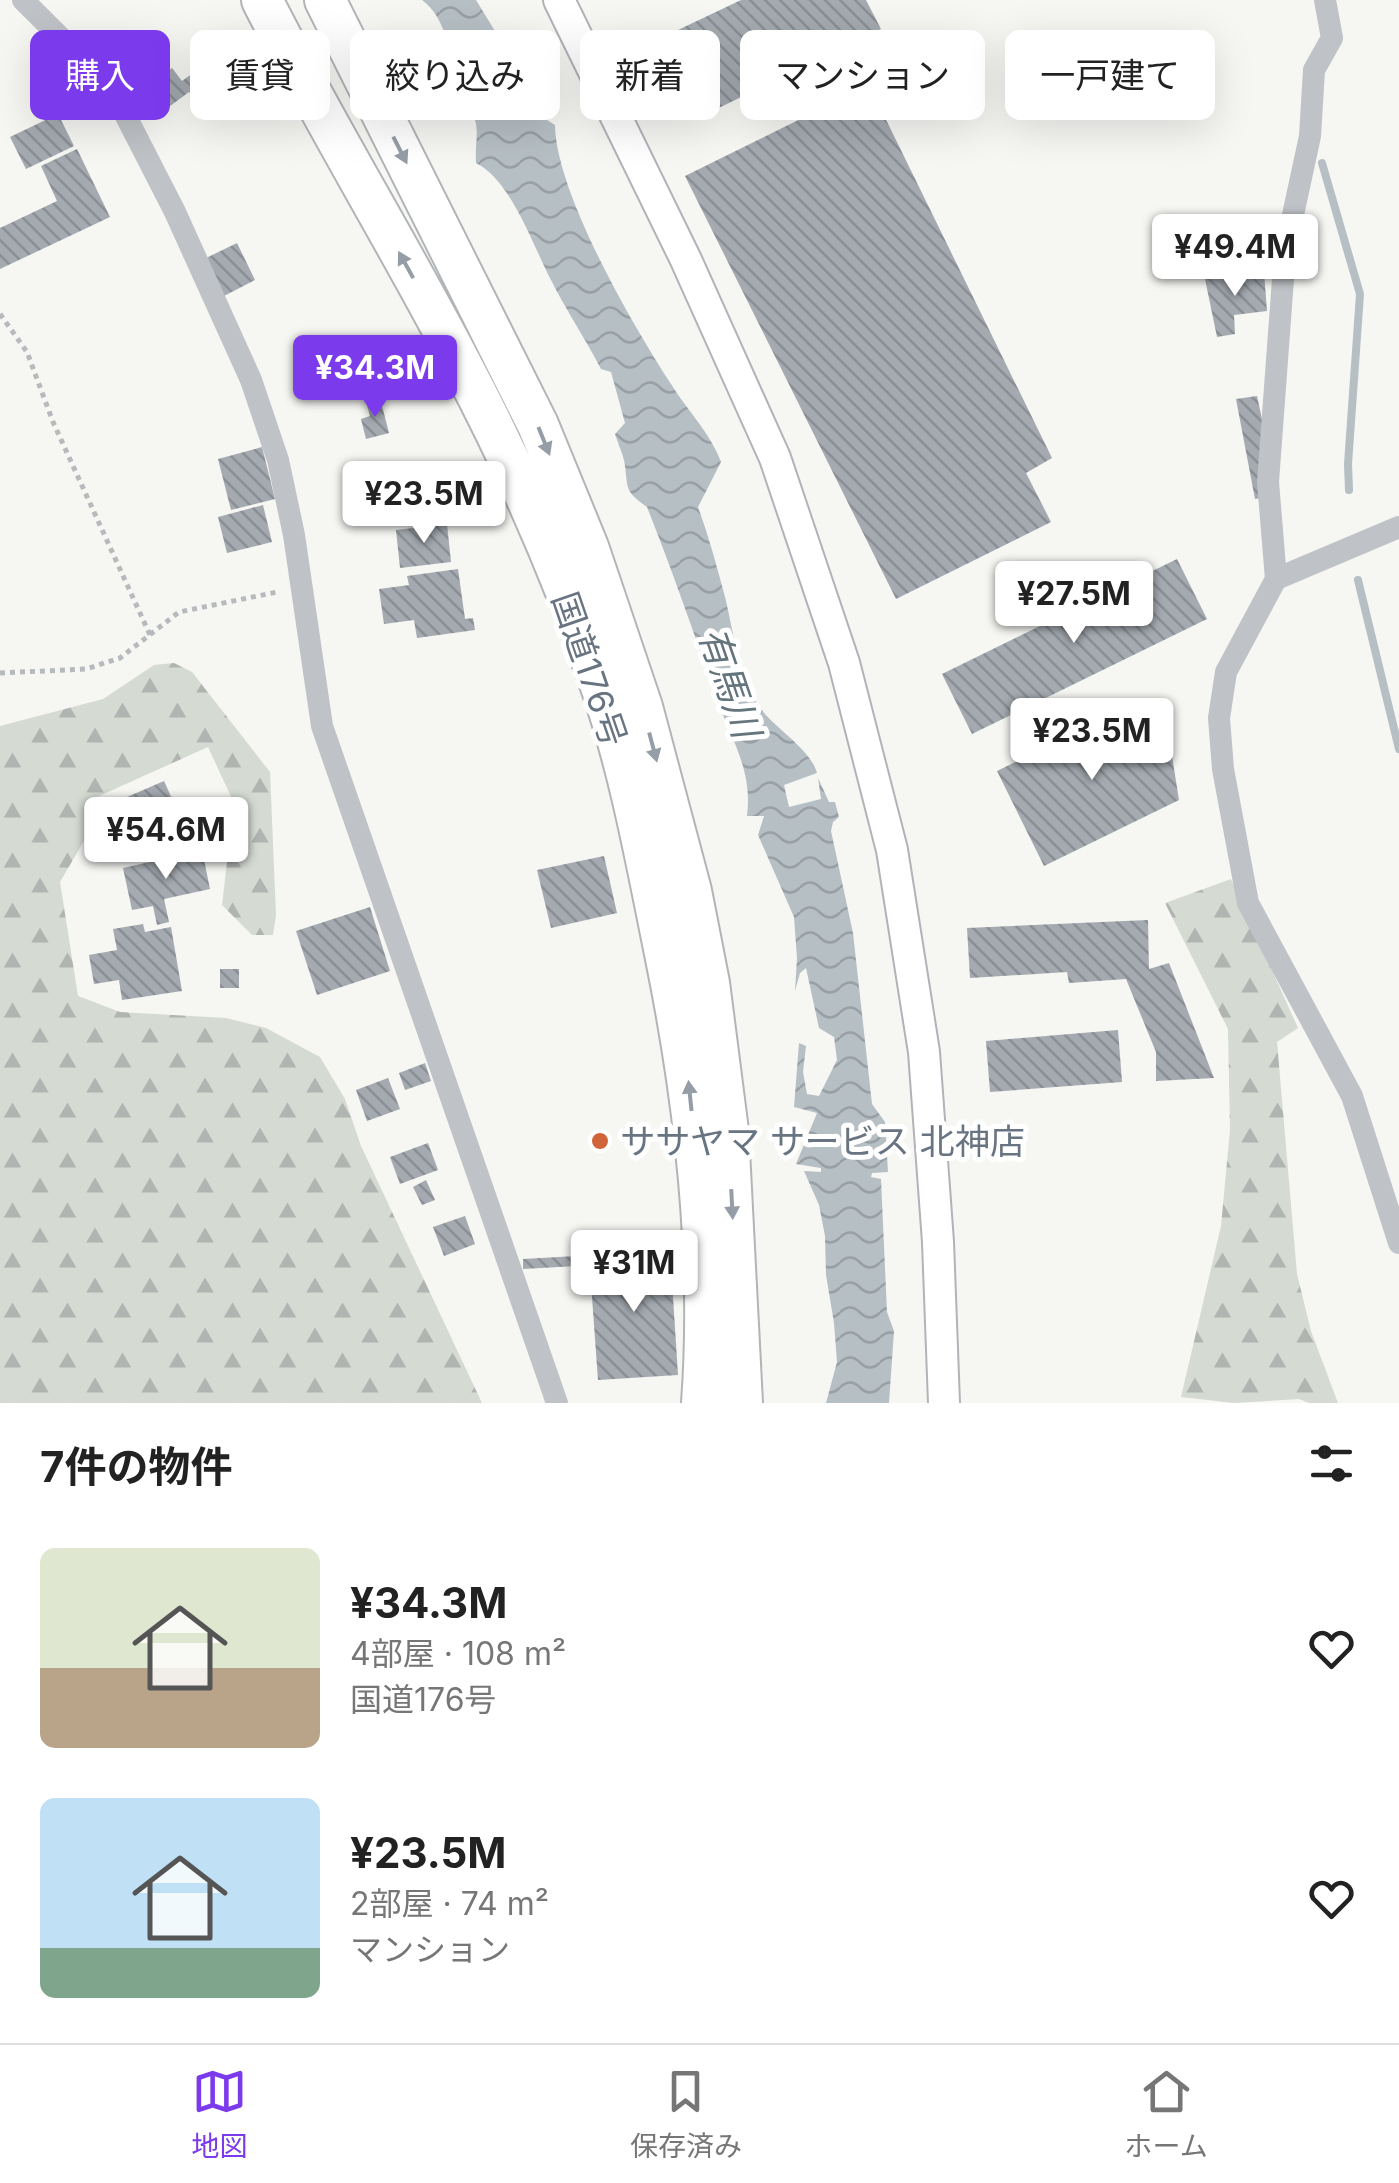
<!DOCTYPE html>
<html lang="ja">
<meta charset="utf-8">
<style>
body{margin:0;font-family:Inter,"Noto Sans JP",sans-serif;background:#f6f6f6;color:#222;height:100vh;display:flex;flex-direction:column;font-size:38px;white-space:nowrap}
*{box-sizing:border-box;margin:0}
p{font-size:32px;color:#767676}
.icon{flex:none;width:55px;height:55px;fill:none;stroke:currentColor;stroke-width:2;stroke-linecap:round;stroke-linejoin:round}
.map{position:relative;height:1403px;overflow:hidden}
.side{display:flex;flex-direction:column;background:#fff;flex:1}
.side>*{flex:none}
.banner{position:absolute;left:30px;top:30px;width:1340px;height:90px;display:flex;gap:20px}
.price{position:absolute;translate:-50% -85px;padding:0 22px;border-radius:10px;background:#fff;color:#222;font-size:32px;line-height:65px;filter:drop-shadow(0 2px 5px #0008)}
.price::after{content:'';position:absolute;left:50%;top:60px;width:30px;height:22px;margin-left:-15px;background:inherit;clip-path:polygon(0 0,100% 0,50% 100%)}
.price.current{background:#7c3aed;color:#fff}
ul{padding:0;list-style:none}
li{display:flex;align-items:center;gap:30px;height:250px;padding:0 40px}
li span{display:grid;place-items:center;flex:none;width:280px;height:200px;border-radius:15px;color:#555}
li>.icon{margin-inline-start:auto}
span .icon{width:120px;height:120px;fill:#fffc;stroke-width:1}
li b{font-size:42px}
h2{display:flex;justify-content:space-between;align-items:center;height:120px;padding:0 40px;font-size:42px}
.tag{padding:0 35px;border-radius:15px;background:#fff;box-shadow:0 10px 40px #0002;font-size:35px;line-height:90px}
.tag.current{background:#7c3aed;color:#fff}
.tab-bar{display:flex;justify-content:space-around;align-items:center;height:140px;border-top:2px solid #e0e0e0;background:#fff;font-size:28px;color:#767676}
.tab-bar a{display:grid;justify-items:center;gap:5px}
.tab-bar .current{color:#7c3aed}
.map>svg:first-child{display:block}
.forest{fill:url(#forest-firs)}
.water{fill:url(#water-waves)}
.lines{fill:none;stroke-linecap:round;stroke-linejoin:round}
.stream{stroke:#b6bfc4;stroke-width:8}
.building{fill:url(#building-back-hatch)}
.secondary-casing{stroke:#b0b4b9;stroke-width:34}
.highway-casing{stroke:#b2b5b8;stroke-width:44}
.path{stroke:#b7babc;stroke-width:5;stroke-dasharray:5 5;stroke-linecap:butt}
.street{stroke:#bfc2c6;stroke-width:22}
.secondary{stroke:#fff;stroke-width:30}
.highway{stroke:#fff;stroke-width:40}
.oneway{fill:#959ea7}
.poi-dot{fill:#cf6539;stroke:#fff;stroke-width:4}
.labels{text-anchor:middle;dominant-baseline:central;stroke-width:10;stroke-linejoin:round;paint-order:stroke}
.street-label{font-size:35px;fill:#687481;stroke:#fff}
.poi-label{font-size:35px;fill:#687481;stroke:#fff;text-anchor:start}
.water-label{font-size:38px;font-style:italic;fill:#64757d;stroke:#fff}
</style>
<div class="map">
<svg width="1399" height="1403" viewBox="0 0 1399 1403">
<defs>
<pattern id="forest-firs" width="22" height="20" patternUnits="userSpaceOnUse" patternTransform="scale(2.5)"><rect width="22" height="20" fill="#d5dad3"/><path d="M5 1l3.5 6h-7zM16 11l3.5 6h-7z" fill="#b1b5b1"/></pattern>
<pattern id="water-waves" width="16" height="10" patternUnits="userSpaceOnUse" patternTransform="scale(2.5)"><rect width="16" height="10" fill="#b6bfc4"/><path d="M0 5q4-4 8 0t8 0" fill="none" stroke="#98a0a5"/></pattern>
<pattern id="building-back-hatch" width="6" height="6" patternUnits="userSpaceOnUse" patternTransform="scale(2.5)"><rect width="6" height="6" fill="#a4aab0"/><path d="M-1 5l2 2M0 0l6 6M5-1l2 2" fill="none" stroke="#898f95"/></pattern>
</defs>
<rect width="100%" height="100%" fill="#f6f6f3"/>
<path class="forest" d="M174,663L192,672L270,772L276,915L273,935H252L222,905L234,803L208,747L97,797L88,834L60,882L78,996L120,1012L226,1018L266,1028L320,1057L345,1099L361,1146L482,1403H0V726L103,699L154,665Z
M1231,879L1298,1028L1277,1042L1297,1274L1311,1331L1338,1403H1309L1299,1399L1234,1403L1181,1397L1221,1226L1230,1130L1228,1029L1165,903Z"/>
<path class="water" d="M422,0H476L509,54L536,113L555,125C556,193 633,326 671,384C687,410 711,434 721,462L698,507C709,537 717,567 725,597C734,633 737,671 756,702C771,727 810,747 817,773L784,785L789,807L821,799L818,778L829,802H835L839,817L833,822L831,831L853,933L872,1104L885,1122L888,1172L872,1173L871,1177L881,1179L887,1312L894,1331L889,1403H826L837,1362L834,1323L826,1275L825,1236L819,1205L804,1171L821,1172V1168L796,1164L817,1113L794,1107L799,1043L806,1046L803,1072L807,1094L819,1096L837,1060L834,1037L819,1028L806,968L800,973L795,991L797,958L794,917L758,835L764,816H747C753,770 731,739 716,697C694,633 672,570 647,507C625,491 628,490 625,466C624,456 618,444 615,434L625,423L611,372L601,369C585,338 566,310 551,280C533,246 511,180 476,163C474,133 488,111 447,97L444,84L454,73C449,47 444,16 422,0Z"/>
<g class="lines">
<path class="stream" d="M1322,163L1360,294L1348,464L1349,490
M1358,580L1399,749"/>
</g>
<path class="building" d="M741,0H866L881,29L696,119L657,40Z
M172,68L182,81L193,73L204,87L192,96L189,92L154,118L131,88L143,78L149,86Z
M869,85L1052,458L1026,473L1051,522L896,599L685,176Z
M58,114L74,146L26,169L10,137Z
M77,149L110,217L0,269V228L57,201L41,166Z
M237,243L255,280L224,296L206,258Z
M1264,272L1267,311L1234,315L1235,334L1217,337L1205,279Z
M1257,396L1265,433L1261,498L1255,499L1236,399Z
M380,398L389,433L366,439L361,419L370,416L366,402Z
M262,447L275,499L231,510L218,459Z
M263,505L272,542L227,553L218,517Z
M447,524L451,562L400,568L396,530Z
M1177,559L1207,619L972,734L942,674Z
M458,569L465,619L473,618L475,630L417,638L414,620L384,624L379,589L409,585L407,576Z
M1143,699L1172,756L1179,800L1044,866L997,771Z
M164,781L173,801L136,818L127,797Z
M133,821L141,844L119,851L111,828Z
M202,850L210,889L164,899L169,922L157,925L153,906L132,910L123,868Z
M604,856L617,913L551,928L537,870Z
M370,907L390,971L317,995L296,931Z
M1148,920L1149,969L1169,963L1214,1078L1156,1081V1052L1126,979L1069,983L1067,972L970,978L967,928Z
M143,924L145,932L171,927L182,991L122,1000L119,980L94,984L89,955L117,950L113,929Z
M220,969H239V988H220Z
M1118,1030L1122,1082L990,1092L986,1041Z
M425,1063L431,1081L405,1090L399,1073Z
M388,1078L400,1109L367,1121L356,1090Z
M428,1143L438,1170L400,1184L390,1157Z
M426,1180L435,1200L422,1205L413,1187Z
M465,1216L475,1244L444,1256L433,1227Z
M670,1250L678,1375L598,1380L589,1256Z
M576,1256L577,1266L523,1269V1259Z"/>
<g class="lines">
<g class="secondary-casing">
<path id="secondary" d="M559,0L686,260L775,458L844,663L892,850L924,1052L938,1242L944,1403"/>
</g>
<g class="highway-casing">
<path id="highway" d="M262,0C324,123 397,241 461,364C516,468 564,578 602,689C631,775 647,865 665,953C695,1100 713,1253 702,1403
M325,0L538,425L588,547L642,707L691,891L709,983L728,1131L742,1403"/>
</g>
<path class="path" d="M0,314L27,352L53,422L150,635
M0,673L86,669L120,658L179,612L277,592"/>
<path class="street" d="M23,0L112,89L175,212L251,380L278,460L294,535L322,726L557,1403
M1325,0L1332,38L1314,70L1310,136L1285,252L1268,482L1276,579L1226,672L1219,718L1223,769L1248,903L1352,1096L1399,1243
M1276,579L1399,527"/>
<use href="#secondary" class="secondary"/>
<use href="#highway" class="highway"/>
</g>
<defs><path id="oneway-solid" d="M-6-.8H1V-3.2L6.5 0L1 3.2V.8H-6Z" transform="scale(2.5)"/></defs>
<g class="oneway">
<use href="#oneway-solid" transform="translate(400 150) rotate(63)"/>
<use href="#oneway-solid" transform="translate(406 265) rotate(-119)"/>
<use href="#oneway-solid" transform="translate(544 441) rotate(68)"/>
<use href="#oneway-solid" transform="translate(653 747) rotate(75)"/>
<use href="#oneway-solid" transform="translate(690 1096) rotate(-96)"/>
<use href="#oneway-solid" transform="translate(732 1204) rotate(87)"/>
</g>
<circle class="poi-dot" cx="600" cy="1141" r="10"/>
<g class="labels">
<g class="street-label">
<text transform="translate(590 669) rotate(71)">国道176号</text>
</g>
<g class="poi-label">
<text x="620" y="1141">ササヤマ サービス 北神店</text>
</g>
<g class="water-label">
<text transform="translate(730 682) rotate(71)">有馬川</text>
</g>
</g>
</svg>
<b class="price" style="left:1235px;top:299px">¥49.4M</b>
<b class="price current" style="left:375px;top:420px">¥34.3M</b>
<b class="price" style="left:424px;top:546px">¥23.5M</b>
<b class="price" style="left:1074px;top:646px">¥27.5M</b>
<b class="price" style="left:1092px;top:783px">¥23.5M</b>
<b class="price" style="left:166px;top:882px">¥54.6M</b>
<b class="price" style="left:634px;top:1315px">¥31M</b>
<div class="banner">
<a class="tag current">購入</a>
<a class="tag">賃貸</a>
<a class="tag">絞り込み</a>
<a class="tag">新着</a>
<a class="tag">マンション</a>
<a class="tag">一戸建て</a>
</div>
</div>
<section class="side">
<h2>7件の物件<svg class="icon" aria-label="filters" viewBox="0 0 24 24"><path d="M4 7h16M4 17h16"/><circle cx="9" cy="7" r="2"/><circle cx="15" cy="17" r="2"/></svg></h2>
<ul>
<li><span style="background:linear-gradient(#dfe7d0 60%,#b9a48a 0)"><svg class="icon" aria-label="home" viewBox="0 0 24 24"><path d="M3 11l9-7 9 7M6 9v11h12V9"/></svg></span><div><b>¥34.3M</b><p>4部屋 · 108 m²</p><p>国道176号</p></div><svg class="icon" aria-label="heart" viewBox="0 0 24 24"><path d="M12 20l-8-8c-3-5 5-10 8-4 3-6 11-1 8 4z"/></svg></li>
<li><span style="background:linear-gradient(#bfe0f5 75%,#7fa58c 0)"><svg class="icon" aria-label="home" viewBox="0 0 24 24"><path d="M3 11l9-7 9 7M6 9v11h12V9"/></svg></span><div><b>¥23.5M</b><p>2部屋 · 74 m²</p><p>マンション</p></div><svg class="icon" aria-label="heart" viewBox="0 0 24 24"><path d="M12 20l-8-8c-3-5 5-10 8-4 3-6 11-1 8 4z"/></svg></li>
</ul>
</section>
<nav class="tab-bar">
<a class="current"><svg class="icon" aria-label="map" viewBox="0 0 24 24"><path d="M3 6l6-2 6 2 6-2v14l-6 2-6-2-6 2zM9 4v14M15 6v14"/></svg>地図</a>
<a><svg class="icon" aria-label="saved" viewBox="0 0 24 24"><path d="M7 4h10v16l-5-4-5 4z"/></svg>保存済み</a>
<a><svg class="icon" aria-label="home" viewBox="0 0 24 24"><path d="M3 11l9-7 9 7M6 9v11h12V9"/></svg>ホーム</a>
</nav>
